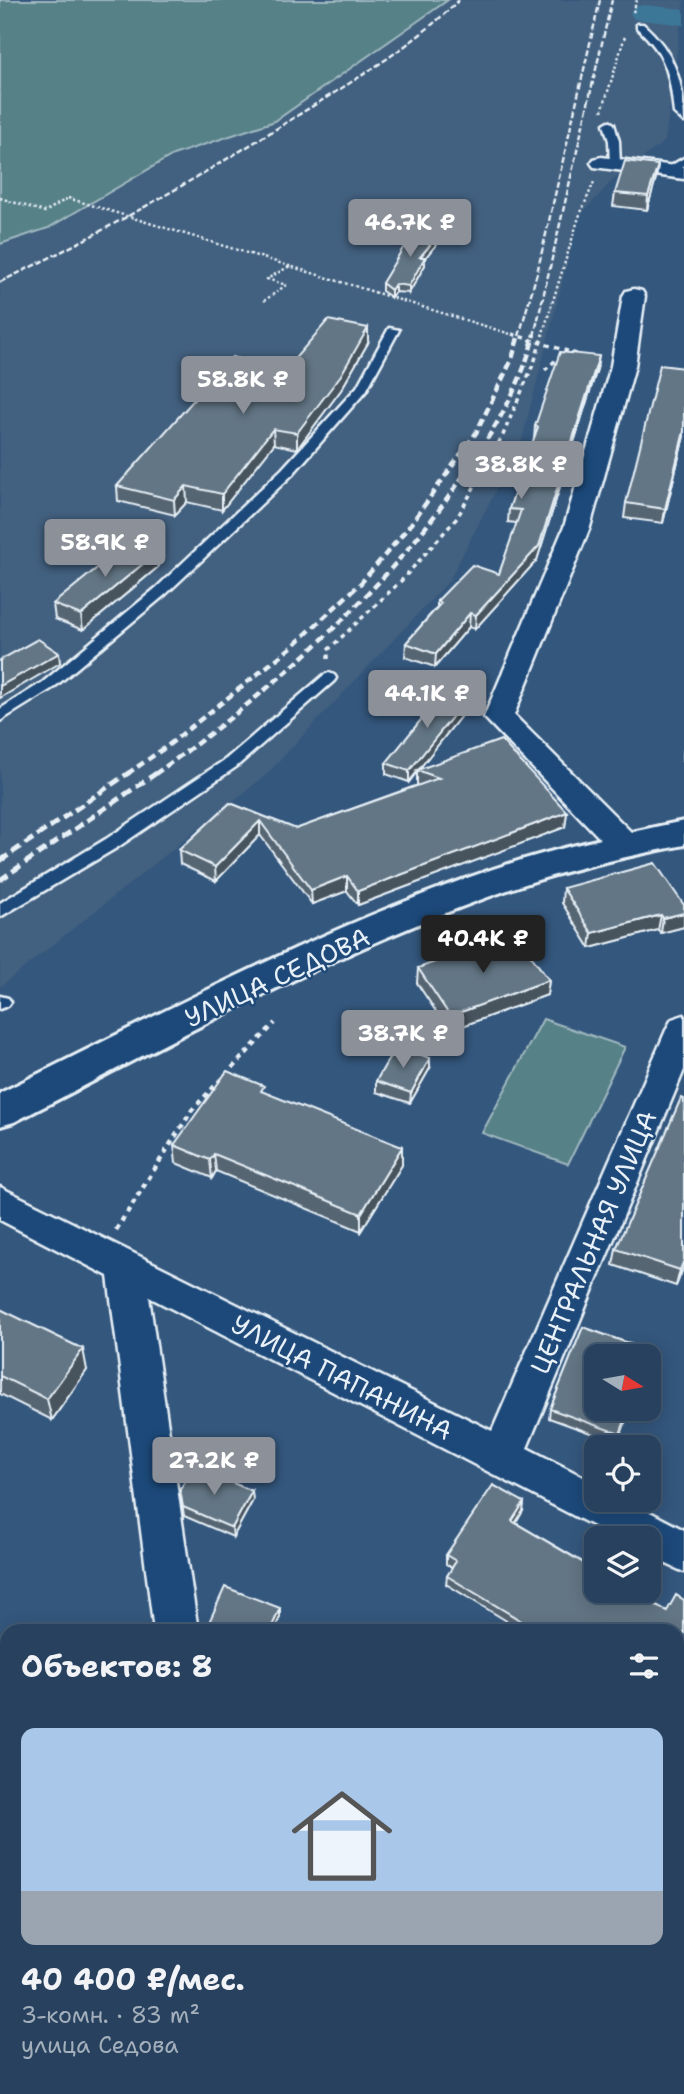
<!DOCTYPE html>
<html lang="ru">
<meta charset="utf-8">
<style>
body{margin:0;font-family:"Shantell Sans",sans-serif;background:#334c67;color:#f1f3f6;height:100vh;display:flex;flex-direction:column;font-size:26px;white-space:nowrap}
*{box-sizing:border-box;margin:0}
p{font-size:23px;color:#a4afbc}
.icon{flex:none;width:38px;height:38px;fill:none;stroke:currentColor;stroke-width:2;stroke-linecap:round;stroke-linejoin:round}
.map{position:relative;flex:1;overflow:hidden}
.drawer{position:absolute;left:0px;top:1624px;width:684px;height:471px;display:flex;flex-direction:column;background:#27415e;border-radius:21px 21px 0 0;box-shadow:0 4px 18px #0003,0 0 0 2px #435a73}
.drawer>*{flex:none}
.needle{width:46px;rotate:101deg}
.tools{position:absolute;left:584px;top:1344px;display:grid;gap:14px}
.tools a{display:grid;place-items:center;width:77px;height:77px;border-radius:14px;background:#27415e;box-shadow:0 4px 18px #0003,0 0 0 2px #435a73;font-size:35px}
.price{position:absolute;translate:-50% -60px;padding:0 16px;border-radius:7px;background:#8c9099;color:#fff;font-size:23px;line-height:46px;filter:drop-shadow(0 2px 4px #0008)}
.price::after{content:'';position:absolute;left:50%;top:42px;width:21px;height:16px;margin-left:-10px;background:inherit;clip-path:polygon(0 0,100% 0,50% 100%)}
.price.on{background:#222;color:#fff}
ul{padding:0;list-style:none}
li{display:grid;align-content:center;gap:14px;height:371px;padding:0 21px}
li+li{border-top:2px solid #435a73}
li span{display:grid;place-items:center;height:217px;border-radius:14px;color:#555}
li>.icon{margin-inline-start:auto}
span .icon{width:126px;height:126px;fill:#fffc;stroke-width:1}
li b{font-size:30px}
h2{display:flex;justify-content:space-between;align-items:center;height:84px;padding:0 21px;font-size:30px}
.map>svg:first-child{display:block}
.built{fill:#42607f}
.green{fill:#578187;stroke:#a0b9c0;stroke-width:2}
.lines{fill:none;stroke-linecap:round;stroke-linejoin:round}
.river{fill:#3e7798;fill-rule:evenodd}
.service-casing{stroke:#e8f1f8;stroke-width:5}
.minor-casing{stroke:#e8f1f8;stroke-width:5}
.tertiary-casing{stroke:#e8f1f8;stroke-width:6}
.path-far2{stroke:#e8f1f8;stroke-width:2.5;stroke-dasharray:2.5 2.5;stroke-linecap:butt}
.path-far1{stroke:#e8f1f8;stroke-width:3.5;stroke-dasharray:4.5 4.5;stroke-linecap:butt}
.path{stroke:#e8f1f8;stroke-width:4.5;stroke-dasharray:5 5;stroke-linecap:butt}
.service{fill:#1f4a7a;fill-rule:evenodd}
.minor{fill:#1f4a7a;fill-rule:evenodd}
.tertiary{fill:#1f4a7a;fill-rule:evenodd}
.rail-far2{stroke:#e8f1f8;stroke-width:2.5;stroke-dasharray:6 2.5;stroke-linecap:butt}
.rail-far1{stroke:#e8f1f8;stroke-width:4.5;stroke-dasharray:8 4.5;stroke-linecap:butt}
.rail{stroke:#e8f1f8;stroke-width:5;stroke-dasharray:10 5;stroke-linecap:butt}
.path-bridge-far1{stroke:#e8f1f8;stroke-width:2.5;stroke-dasharray:2.5 2.5;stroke-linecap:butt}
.path-bridge{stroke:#e8f1f8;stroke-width:3.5;stroke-dasharray:4.5 4.5;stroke-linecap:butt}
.wall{fill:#566572;stroke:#e8f1f8;stroke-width:2}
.shaded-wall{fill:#46535d;stroke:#e8f1f8;stroke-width:2}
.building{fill:#647685;stroke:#e8f1f8;stroke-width:2}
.labels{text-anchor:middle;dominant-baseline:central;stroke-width:5;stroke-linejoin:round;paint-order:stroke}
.street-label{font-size:26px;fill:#e8f1f8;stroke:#1f4a7a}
</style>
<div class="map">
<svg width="684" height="2094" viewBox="0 0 684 2094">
<rect width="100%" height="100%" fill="#34577d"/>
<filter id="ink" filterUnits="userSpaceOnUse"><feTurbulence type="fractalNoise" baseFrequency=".0143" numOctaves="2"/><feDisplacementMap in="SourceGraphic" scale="14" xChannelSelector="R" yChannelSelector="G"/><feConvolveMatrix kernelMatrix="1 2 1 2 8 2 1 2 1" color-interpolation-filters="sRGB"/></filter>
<g filter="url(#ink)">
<path class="built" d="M448,0H684L665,141L612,181L579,217L522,440L449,581L265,776L0,987V244L48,228L173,155L275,121Z"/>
<path class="green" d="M0,0H448L275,121L173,155L48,228L0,244Z
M543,1019L625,1047L568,1164L482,1133Z"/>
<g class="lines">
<path class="river" d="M644,5L684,9V25L634,19L630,13L634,7Z"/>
<g class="service-casing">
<path id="service" d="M637,24H643C674,51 684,82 684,122L674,113C670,74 667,55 637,28Z
M609,121L614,124L619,141L620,165L615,168L610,165L609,141L604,124Z
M684,158V165L671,173L662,171Z
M389,328L399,330L366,391L292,475L166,594L53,688L0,721V709L43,682L156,588L282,469L357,387Z
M329,673L334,675L336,678L334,681L236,767L118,847L0,917V903L106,839L226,759L324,675Z
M0,996L8,998L11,1002L8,1006L0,1009Z"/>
</g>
<g class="minor-casing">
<path id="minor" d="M601,157L684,167V179L594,167L591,163L594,159Z
M634,289L642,291L645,296L635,366L590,527L514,715L634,835L639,843L634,851L623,854L612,851L484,717L564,527L611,366L623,296L626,291Z
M684,1015V1070L527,1448L597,1484V1500H627L684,1530V1572L649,1556V1538H617L149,1297L198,1631H154L108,1276L0,1220V1187L492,1431L667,1028L672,1019Z
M206,2088H258L257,2094H205Z"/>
</g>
<g class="tertiary-casing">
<path id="tertiary" d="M684,821V845C628,856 573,868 519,886C343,946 179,1038 14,1122L0,1126V1093C162,1013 322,927 493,869C556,848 620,834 684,821Z"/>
</g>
<path class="path-far2" d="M633,12L637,0
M602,111L625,36
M0,198L45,212L68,198
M264,301L286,285L267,279L290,266
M542,336L579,217L594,182"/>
<path class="path-far1" d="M545,370L557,359L561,361
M328,659V650L401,581L457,518L503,435L535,360L543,334"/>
<path class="path" d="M116,1230L192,1110L275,1023"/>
<use href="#service" class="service"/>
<use href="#minor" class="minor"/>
<use href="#tertiary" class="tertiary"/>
<path class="rail-far2" d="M0,282C105,232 205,174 303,112C358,78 413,46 459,0
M519,336L537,273L600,0
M534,336L612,0"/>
<path class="rail-far1" d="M127,774L166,747L294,645L360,584L408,528L476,433L512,359L519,334
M155,774C278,687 394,585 475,458C500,420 524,379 534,334"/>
<path class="rail" d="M0,861L130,772
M0,880L158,772"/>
<path class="path-bridge-far1" d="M68,198L517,336"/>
<path class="path-bridge" d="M512,334L580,355"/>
</g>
<path class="wall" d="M658,165L656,178L647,210L613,206L615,193Z
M440,233V240L425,258V265L409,293L395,292L391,297L382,291V283Z
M368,343L341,390L297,449L274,444L222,510L187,502L175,515L118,501L117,486L286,369Z
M684,368V436L663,523L624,518L626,503Z
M597,369L537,560L475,629L469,627L435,667L405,657L406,643L437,607V601L499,574L517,523L508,522L509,509L534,440L535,426Z
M156,553L158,567L83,630L55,619L53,604Z
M467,708L418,770L567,812L565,827L358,905L347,891L312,904L260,835L216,881L180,864L179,850L230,803L296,829L418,785H417V771L409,782L386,774V763Z
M684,748V761H682Z
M563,888L684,905V927L661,933L658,930L590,948L562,903Z
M418,968L549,980L547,995L449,1031L417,983Z
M430,1068L410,1103L376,1092V1081Z
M265,1093L402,1165L361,1231L216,1171L212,1178L176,1163L174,1145Z
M684,1099V1266L676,1286L613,1265L616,1249Z
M0,1309L87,1370L52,1420L0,1394Z
M583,1327L650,1351L649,1356H597V1409H630L618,1443L549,1418L550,1409Z
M180,1490L253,1500L233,1537L184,1516Z
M524,1502L523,1511L516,1523L667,1611L684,1600V1668L677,1680V1631H523L446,1584L447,1576L452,1568L446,1564V1555Z
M7,1937V1990L0,1985V1948Z
M579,2088H672L675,2094H582Z"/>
<path class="shaded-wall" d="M658,165L656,178L647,210L648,196Z
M440,233V240L425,258V265L409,293V286L420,257Z
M395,284V292L391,297V290Z
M368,328V343L341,390L297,449V433Z
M599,356L597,369L537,560L475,629L476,615L539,546Z
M273,429L274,444L222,510V494Z
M684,431V436L663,523L665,509Z
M186,486L187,502L175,515L174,500Z
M156,553L158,567L83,630L81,615Z
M470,613L469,627L435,667L436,654Z
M59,653L60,663L0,698V686Z
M468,697L467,708L409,782V771Z
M567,812L565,827L358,905V891Z
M260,821V835L216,881L215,867Z
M347,876V891L312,904L311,890Z
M684,913V927L661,933L663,918Z
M661,915L658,930L590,948L592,933Z
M549,980L547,995L449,1031L450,1016Z
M430,1058V1068L410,1103L411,1093Z
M402,1147V1165L361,1231V1214Z
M214,1154L216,1171L212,1178L210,1160Z
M684,1260V1266L676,1286L680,1270Z
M83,1349L87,1370L52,1420L47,1399Z
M629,1409H630L618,1443L620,1434Z
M252,1491L253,1500L233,1537L232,1528Z
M524,1502L523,1511L511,1530L512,1521Z
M280,1608V1617L274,1631H270Z"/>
<path class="building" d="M625,161L658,165L648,196L615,193Z
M415,228L440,233L420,257H425L409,286L395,284L391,290L382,283Z
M328,320L368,328L341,375L297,433L273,429L222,494L186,486L174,500L117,486L232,357L286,369Z
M560,352L599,356L539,546L476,615L470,613L436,654L406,643L441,603L437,601L472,565L499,574L521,510L509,509L538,427L535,426Z
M660,365L684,368V431L665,509L626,503Z
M129,542L156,553L81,615L53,604Z
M38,639L59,653L0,686V660Z
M445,690L468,697L409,771L386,763Z
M501,740L567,812L358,891L347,876L311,890L260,821L215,867L179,850L230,803L296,829L439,778L417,770Z
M655,863L684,905V913L663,918L661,915L592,933L563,888Z
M515,934L549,980L450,1016L418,968Z
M396,1046L430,1058L411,1093L376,1081Z
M227,1071L264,1086L261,1091L402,1147L361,1214L214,1154L210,1160L174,1145Z
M681,1098L684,1099V1260L680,1270L616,1249Z
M0,1309L83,1349L47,1399L0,1376Z
M583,1327L650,1351L648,1356H597V1409H629L620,1434L550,1409Z
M193,1466L252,1491L232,1528L183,1507L180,1490Z
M493,1485L524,1502L512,1521L597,1571V1591H631L667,1611L676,1595L684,1600V1665L677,1677V1631H538L447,1576L456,1561L446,1555Z
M225,1587L280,1608L270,1631H205Z
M7,1937V1985L0,1981V1948Z
M321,2088H400L399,2094H321Z
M586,2088H672L675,2094H588Z"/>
</g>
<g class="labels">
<g class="street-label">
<text transform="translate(277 977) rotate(-25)">УЛИЦА СЕДОВА</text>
<text transform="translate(593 1242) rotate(-67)">ЦЕНТРАЛЬНАЯ УЛИЦА</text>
<text transform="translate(342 1377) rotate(27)">УЛИЦА ПАПАНИНА</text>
</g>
</g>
</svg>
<div class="tools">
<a><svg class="needle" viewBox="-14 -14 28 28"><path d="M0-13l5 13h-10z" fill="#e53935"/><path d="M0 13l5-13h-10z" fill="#a4afbc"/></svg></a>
<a><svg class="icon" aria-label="locate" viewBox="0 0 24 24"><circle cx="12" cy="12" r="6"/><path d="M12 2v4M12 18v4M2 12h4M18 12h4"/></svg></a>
<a><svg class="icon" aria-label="layers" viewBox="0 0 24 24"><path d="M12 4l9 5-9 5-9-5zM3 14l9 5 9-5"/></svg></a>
</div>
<b class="price" style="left:410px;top:259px">46.7K ₽</b>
<b class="price" style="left:243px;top:416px">58.8K ₽</b>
<b class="price" style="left:521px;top:501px">38.8K ₽</b>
<b class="price" style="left:105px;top:579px">58.9K ₽</b>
<b class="price" style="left:427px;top:730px">44.1K ₽</b>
<b class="price on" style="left:483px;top:975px">40.4K ₽</b>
<b class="price" style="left:403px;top:1070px">38.7K ₽</b>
<b class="price" style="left:214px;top:1497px">27.2K ₽</b>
<section class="drawer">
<h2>Объектов: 8<svg class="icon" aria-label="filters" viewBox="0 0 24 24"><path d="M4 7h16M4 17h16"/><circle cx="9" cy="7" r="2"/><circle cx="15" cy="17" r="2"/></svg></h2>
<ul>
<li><span style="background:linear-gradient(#a9c7e8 75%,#9aa5b1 0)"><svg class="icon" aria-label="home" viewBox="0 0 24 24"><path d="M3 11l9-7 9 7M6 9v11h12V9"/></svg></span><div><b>40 400 ₽/мес.</b><p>3-комн. · 83 m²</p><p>улица Седова</p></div></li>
</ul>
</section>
</div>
